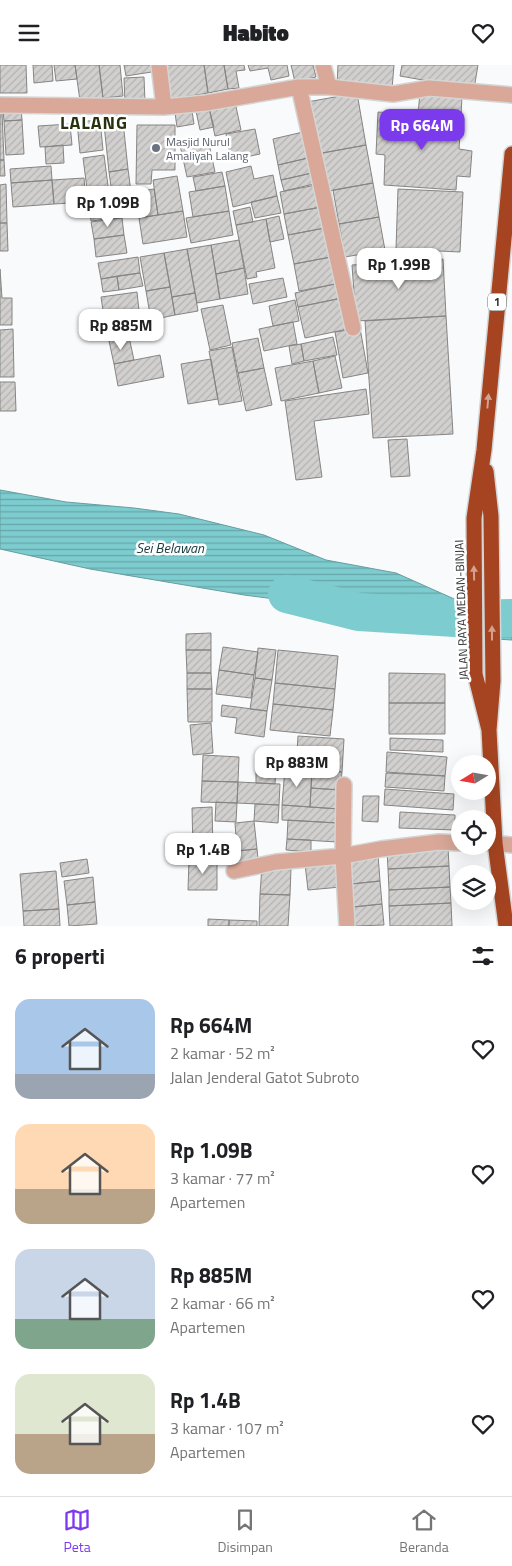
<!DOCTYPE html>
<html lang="id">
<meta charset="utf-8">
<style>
body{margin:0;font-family:"Titillium Web",sans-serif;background:#f6f6f6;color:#202124;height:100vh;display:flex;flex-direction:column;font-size:19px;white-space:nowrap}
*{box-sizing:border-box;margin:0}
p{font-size:16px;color:#757577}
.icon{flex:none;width:28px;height:28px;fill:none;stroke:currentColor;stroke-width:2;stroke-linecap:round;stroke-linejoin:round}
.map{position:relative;height:861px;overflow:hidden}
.side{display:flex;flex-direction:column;background:#fff;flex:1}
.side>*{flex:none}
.needle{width:32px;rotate:259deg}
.buttons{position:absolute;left:451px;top:690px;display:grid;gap:10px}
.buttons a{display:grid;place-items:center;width:45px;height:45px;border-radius:50%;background:#fff;box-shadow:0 5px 20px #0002;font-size:25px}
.price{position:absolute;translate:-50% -42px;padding:0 11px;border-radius:10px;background:#fff;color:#222;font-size:16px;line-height:32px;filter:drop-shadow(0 1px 2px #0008)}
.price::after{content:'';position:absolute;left:50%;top:30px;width:15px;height:11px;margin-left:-8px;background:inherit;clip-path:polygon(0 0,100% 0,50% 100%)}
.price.current{background:#7c3aed;color:#fff}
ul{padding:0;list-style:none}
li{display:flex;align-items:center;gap:15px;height:125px;padding:0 15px}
li span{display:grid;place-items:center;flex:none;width:140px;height:100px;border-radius:15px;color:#555}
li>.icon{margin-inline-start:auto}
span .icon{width:60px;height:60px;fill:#fffc;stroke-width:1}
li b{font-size:21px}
h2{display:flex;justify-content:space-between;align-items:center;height:60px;padding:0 15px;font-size:21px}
header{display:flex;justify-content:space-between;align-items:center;height:65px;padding:0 15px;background:#fff;font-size:22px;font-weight:800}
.tabs{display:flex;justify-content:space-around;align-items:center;height:70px;border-top:1px solid #e0e0e0;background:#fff;font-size:14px;color:#757577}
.tabs a{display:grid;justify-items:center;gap:2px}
.tabs .current{color:#7c3aed}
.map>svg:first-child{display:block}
.water{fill:url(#water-rules);stroke:#669d9f}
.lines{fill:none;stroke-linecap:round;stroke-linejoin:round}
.river{stroke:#7dcccf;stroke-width:38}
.building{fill:url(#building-hatch);stroke:#868583}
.street-casing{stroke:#d4d6d6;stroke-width:18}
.highway-casing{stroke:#d4d6d6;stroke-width:18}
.street{stroke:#d9a898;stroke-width:15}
.highway{stroke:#a64421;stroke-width:15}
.oneway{fill:#d2a290}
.worship-dot{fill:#6b7280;stroke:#fff;stroke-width:2}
.labels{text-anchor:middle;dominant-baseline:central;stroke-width:5;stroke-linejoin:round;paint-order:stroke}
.shield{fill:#fff;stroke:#6d6e6e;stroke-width:1}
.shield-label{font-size:11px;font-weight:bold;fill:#2f3030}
.worship-label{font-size:12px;fill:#5b616d;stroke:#fff;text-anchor:start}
.street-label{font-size:12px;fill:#2f3030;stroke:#fff}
.water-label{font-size:14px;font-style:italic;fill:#153c3e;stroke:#fff}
.district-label{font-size:18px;font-weight:bold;letter-spacing:1px;fill:#26320d;stroke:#fff}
</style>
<header><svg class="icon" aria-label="menu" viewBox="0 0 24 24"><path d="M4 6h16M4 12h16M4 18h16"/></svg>Habito<svg class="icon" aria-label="heart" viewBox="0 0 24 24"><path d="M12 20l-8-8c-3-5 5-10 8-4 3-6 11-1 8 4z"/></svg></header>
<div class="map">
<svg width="512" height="861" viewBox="0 0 512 861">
<defs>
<pattern id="water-rules" width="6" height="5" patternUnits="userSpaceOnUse" patternTransform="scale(1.25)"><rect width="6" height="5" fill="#7dcccf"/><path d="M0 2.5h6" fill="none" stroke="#67a6a8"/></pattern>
<pattern id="building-hatch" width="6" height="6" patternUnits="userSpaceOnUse" patternTransform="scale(1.25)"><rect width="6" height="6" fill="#d1d0ce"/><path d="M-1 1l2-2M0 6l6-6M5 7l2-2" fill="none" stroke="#b4b3b1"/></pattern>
</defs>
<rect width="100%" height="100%" fill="#f8fafb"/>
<path class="water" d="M0,425L66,437L134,443L179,449L264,470L326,495L396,508L461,537L512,541V575L462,572L422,545L345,543L244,530L90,504L0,484Z"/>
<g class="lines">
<path class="river" d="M287,529L359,547L471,554L512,553"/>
</g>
<path class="building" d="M0,0H26L27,28H0Z
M33,0H52L53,16L34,18Z
M54,0H75L77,14L56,16Z
M75,0H99L103,33L80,36Z
M99,0H120L123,31L103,33Z
M124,0H157L158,6L126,11Z
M162,0H204L208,28L168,35Z
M204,0H224L228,24L208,28Z
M224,0H244L245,5L236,6L239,23L228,24Z
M248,0H287L289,11L271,15L268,3L250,6Z
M291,0H313L316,12L295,17Z
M338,0H394L392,24L337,21Z
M402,0H478L474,24L400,11Z
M144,12L145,37L125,38L124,13Z
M420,27L462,30L461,53L418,50Z
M357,28L366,80L317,89L307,37Z
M235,37L241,65L215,71L209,43Z
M21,43L22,55L4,56L3,44Z
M209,43L214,62L200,65L196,46Z
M192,46L194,59L177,62L175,48Z
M0,47H2L4,95H0Z
M122,47L128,104L109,107L103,50Z
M378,47L461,53L459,84L472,86L470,112L457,111L456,125L384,120L385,90L376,89Z
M22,55L24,89L6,90L4,56Z
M100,55L103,85L80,88L77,57Z
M70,59L72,80L40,82L38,61Z
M137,60H175V105H152L151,119H136Z
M255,64L260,89L231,95L226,69Z
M303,67L308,93L278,100L273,74Z
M208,74L215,107L187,112L180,80Z
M63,80L64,98L46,99L45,82Z
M366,80L373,118L324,127L317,89Z
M104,90L110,136L89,139L83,93Z
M308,93L312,108L281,115L278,100Z
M0,95H4L5,111H0Z
M51,101L52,115L11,118L10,104Z
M251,101L254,114L273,110L277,131L233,142L226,107Z
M128,104L131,127L112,129L109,107Z
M222,107L225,121L196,126L193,112Z
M312,108L314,119L284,126L281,115Z
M177,111L183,146L158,150L153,115Z
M84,113L86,137L54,139L52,115Z
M52,115L54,139L13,142L11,118Z
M373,118L379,152L339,159L333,125Z
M6,119L7,158H0V120Z
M316,120L321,142L284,149L280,127Z
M225,121L229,146L193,152L189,127Z
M154,124L158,150L139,153L135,127Z
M398,124L463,127L460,187L396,184Z
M277,131L281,148L255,153L251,137Z
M132,133L134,151L91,156L89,139Z
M250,142L253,157L236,160L233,146Z
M321,142L325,163L288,170L284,149Z
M183,146L187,172L143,179L139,153Z
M229,146L233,170L191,178L186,153Z
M279,151L284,174L270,177L266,154Z
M379,152L385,185L345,192L339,159Z
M122,153L124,170L94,174L91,157Z
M266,154L275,203L256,207L257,212L247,214L236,160Z
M0,158H7L8,186H0Z
M325,163L331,192L294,199L288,170Z
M124,170L127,188L96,192L94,174Z
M239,175L244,203L216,209L211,180Z
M211,180L220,234L197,238L187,184Z
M187,184L195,228L172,232L164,188Z
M164,188L170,222L146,226L140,192Z
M138,192L140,208L101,214L98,198Z
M331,192L336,219L299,226L294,199Z
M443,194L446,251L356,256L352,200Z
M244,203L248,229L220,234L216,209Z
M0,204L2,233H12V260H0Z
M140,208L143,221L119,225L117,211Z
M117,211L119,225L103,227L101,214Z
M283,213L287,232L253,239L249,219Z
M339,218L342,233L298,242L295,228Z
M170,222L175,250L151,255L146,226Z
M137,227L140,255L105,259L101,232Z
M195,228L198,246L175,250L172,232Z
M342,233L348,264L305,273L298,242Z
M295,235L299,256L273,261L269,241Z
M223,240L231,280L210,285L201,244Z
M446,251L453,369L373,373L365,256Z
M293,257L297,279L264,286L259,264Z
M360,263L368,308L343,313L335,267Z
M13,264L14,312H0V265Z
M129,272L134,295L114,299L109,276Z
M333,272L337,290L304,296L301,279Z
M258,273L264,303L238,308L232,278Z
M301,279L304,296L292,299L289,281Z
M232,282L242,336L219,340L209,286Z
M160,290L164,312L118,321L114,299Z
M335,291L342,323L319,328L313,296Z
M211,294L218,334L188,339L181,299Z
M313,296L319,328L281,336L275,303Z
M264,303L272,340L246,346L238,308Z
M0,317H15L16,346H0Z
M366,324L369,349L314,356L322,412L296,415L285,336Z
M407,374L410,411L391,412L388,375Z
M211,568V585H186V569Z
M223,582L258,587L254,610L219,605Z
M258,583L276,585L272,615L255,613Z
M186,585H211V608H187Z
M278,585L338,591L335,624L275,618Z
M219,605L254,610L251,633L216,629Z
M187,608H211L212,624H187Z
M389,608L445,609V638H389Z
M255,613L272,615L267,646L250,644Z
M275,618L335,624L333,645L273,639Z
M187,624H212V657H188Z
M389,638H445V669H389Z
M273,639L333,645L330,671L270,665Z
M222,640L267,646L264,672L235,668L237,653L221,651Z
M211,658L213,688L193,690L190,660Z
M298,671L344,674L342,707L296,704Z
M390,673L443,675V687L390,685Z
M387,687L447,692L445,711L386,707Z
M203,690L239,692L238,717L202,716Z
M256,701L276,702L275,719L256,718Z
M285,703L312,705L310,742L282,740Z
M312,705L342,707L340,725L311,723Z
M386,708L445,711L444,726L385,722Z
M202,716L238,717L237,738L201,737Z
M238,717L280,719L279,740L237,738Z
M311,723L340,725L339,744L310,742Z
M385,724L454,729L453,745L384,740Z
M363,731H379L378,757L362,756Z
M216,737L237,738L236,757L215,756Z
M255,739L279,740L278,758L254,756Z
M282,740L339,744L338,758L282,755Z
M212,742L213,786H193L192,743Z
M400,747L455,750V765L399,763Z
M288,755L338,758L337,777L287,774Z
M254,756L257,784L237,786L235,758Z
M287,774L311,775V787L286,785Z
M448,782L449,801L388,804L387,785Z
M257,784L258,794L238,796L237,786Z
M189,786L217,787V796L189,795Z
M378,790L380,816L351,819L348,793Z
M87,794L89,808L62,812L60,798Z
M189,795L217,796V825H188Z
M338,795L341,822L308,825L305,799Z
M262,801L291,803L290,830L260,829Z
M449,801L450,822L389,825L388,804Z
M56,806L59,844L23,846L20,809Z
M93,812L95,837L67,840L64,816Z
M380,816L382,839L353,842L351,819Z
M450,822L451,838L389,841V825Z
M260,829L290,830L288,861H259Z
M95,837L97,859L69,861L67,840Z
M451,838L452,861H390L389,841Z
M382,839L384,860L355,861L353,842Z
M59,844L60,861H24L23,846Z
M208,854L229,855V861H208Z
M229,855L257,856V861H229Z"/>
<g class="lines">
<g class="street-casing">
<path id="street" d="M159,0L164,42
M323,0L329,22
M299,22L353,263
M0,40L164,42L206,38L299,22H329L393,29L429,23L512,30
M344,720L343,791L347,861
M488,778L512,780
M234,806L276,797L343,791L381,784L439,777L460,778"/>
</g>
<g class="highway-casing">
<path id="highway" d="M486,406L491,451L493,616L489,665L495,778L506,861
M489,665L475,609L474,453L484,385L512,89"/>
</g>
<use href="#street" class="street"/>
<use href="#highway" class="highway"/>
</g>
<defs><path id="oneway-solid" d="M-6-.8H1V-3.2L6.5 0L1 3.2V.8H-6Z" transform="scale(1.25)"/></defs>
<g class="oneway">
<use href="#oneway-solid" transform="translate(488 336) rotate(-85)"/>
<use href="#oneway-solid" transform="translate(474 508) rotate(-91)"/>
<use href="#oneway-solid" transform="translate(492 568) rotate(-90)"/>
</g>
<circle class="worship-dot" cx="156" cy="83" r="5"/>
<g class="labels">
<rect class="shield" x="488" y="228.5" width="18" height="17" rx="4"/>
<g class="shield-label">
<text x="497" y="237">1</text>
</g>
<g class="worship-label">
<text x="166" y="76">Masjid Nurul<tspan x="166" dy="14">Amaliyah Lalang</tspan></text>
</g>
<g class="street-label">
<text transform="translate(461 545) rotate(-92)">JALAN RAYA MEDAN-BINJAI</text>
</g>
<g class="water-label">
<text x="170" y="482">Sei Belawan</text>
</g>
<g class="district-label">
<text x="94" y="57">LALANG</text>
</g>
</g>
</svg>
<div class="buttons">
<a><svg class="needle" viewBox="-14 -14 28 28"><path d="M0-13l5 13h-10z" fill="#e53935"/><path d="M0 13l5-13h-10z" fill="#757577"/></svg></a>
<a><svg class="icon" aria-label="locate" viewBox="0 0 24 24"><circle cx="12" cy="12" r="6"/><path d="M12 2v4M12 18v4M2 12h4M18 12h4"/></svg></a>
<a><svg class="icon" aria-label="layers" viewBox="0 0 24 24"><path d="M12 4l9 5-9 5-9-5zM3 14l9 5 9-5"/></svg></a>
</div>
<b class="price current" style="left:422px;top:86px">Rp 664M</b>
<b class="price" style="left:108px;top:163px">Rp 1.09B</b>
<b class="price" style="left:399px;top:225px">Rp 1.99B</b>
<b class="price" style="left:121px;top:286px">Rp 885M</b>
<b class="price" style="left:297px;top:723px">Rp 883M</b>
<b class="price" style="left:203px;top:810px">Rp 1.4B</b>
</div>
<section class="side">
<h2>6 properti<svg class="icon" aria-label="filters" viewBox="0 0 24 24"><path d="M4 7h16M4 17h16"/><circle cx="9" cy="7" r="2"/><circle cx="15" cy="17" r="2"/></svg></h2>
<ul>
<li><span style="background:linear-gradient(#a9c7e8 75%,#9aa5b1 0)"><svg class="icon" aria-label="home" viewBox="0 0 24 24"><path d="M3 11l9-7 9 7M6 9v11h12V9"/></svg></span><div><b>Rp 664M</b><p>2 kamar · 52 m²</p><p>Jalan Jenderal Gatot Subroto</p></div><svg class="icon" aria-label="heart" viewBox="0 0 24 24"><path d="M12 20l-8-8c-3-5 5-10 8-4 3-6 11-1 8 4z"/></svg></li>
<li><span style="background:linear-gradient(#ffd9b3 65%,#b9a48a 0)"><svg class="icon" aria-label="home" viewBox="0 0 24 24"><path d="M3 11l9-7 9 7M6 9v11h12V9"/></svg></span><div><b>Rp 1.09B</b><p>3 kamar · 77 m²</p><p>Apartemen</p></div><svg class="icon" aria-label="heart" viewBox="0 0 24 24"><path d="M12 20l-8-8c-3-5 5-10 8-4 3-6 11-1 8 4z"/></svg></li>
<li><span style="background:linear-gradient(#c9d6e8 70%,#7fa58c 0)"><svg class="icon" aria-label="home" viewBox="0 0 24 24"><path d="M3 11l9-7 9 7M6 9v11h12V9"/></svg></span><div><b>Rp 885M</b><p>2 kamar · 66 m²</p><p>Apartemen</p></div><svg class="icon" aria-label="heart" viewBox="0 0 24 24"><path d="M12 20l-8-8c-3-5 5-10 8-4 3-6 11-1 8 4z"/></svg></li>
<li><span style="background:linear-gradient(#dfe7d0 60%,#b9a48a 0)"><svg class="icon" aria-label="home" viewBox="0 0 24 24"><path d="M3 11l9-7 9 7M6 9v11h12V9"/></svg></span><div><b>Rp 1.4B</b><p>3 kamar · 107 m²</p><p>Apartemen</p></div><svg class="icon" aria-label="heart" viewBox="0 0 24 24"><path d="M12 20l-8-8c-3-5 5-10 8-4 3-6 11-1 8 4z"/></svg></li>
</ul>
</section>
<nav class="tabs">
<a class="current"><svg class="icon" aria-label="map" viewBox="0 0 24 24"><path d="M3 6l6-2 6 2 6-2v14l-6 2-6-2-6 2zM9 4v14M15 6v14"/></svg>Peta</a>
<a><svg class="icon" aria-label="saved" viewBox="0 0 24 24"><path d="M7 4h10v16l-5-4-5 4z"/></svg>Disimpan</a>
<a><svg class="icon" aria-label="home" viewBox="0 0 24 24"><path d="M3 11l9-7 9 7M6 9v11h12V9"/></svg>Beranda</a>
</nav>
